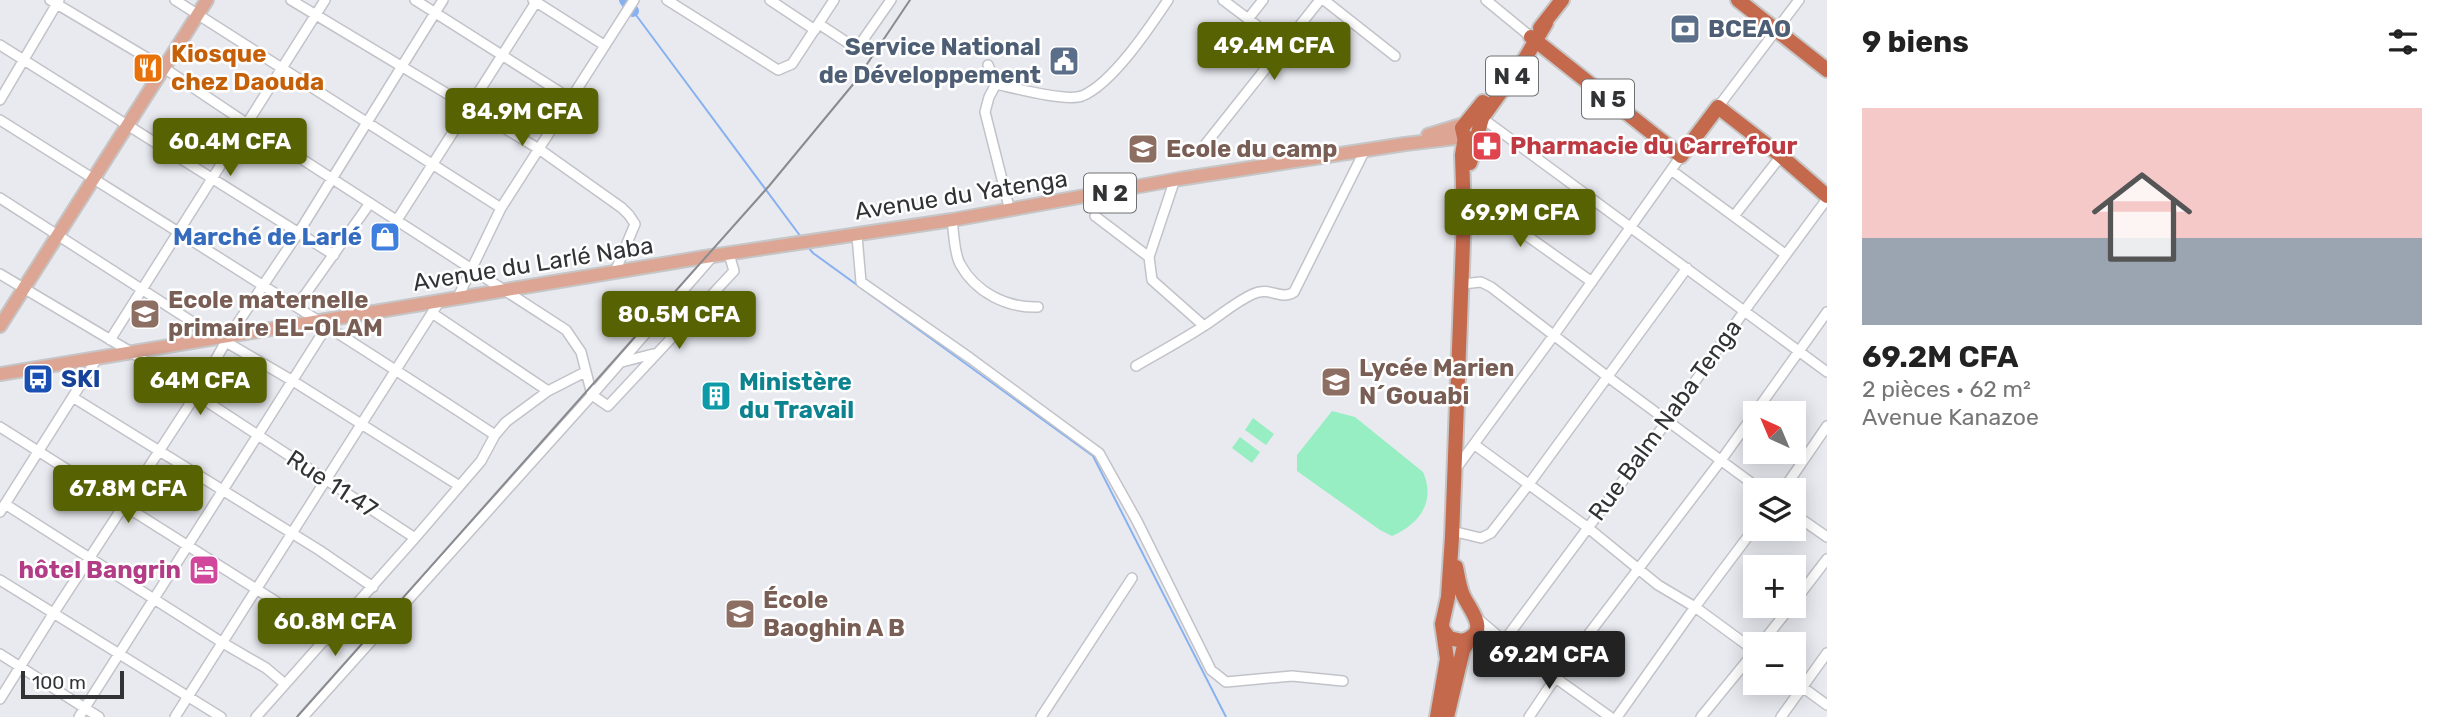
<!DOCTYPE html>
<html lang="fr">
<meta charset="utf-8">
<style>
body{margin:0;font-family:Rubik,sans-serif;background:#f6f6f6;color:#222;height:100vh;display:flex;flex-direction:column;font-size:26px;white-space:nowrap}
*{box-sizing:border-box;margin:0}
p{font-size:23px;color:#767676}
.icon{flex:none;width:38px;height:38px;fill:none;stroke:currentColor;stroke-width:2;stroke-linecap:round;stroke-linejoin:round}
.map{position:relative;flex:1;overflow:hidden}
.details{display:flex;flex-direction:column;background:#fff;width:630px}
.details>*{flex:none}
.needle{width:46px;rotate:316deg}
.fabs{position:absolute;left:1743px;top:401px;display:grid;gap:14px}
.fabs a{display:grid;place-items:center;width:63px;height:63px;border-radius:0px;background:#fff;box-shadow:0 4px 18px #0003;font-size:35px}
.scale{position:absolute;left:21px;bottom:18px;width:103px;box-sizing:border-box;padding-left:7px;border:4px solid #323335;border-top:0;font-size:19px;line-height:24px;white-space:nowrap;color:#323335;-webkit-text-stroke:5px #fff;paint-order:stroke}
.price{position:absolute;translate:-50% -60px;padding:0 16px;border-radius:7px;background:#576303;color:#fff;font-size:23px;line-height:46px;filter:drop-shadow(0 2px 4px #0008)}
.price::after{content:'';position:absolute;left:50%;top:42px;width:21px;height:16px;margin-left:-10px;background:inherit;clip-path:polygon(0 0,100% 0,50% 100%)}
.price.selected{background:#222;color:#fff}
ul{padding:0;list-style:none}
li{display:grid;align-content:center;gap:14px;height:371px;padding:0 35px}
li span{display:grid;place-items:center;height:217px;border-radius:0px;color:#555}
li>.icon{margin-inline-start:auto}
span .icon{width:126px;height:126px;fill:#fffc;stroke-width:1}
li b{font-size:30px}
h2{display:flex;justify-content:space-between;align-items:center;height:84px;padding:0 35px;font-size:30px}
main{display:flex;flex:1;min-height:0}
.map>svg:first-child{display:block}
.green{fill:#96eec2}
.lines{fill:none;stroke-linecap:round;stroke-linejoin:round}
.stream{stroke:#88b1f0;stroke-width:2}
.river{stroke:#88b1f0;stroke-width:12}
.minor-casing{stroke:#c2c3c9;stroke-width:12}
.major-casing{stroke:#c6c6c6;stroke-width:16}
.highway-casing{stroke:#c6c6c6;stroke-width:18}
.minor{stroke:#fff;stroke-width:9}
.major{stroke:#dca594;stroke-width:12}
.highway{stroke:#c5694d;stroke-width:14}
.rail{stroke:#8a8b8f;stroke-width:2}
.labels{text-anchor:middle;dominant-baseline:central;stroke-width:5;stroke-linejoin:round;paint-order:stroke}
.shield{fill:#fff;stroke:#707072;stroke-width:2}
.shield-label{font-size:23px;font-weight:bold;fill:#323335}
.service-label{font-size:24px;font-weight:bold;fill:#4e5e75;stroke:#fff;text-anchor:start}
.food-label{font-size:24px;font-weight:bold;fill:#c56008;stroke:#fff;text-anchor:start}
.health-label{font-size:24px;font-weight:bold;fill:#be3a42;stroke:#fff;text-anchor:start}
.education-label{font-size:24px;font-weight:bold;fill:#785e54;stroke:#fff;text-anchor:start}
.street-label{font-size:24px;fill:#323335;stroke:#fff}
.shop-label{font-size:24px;font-weight:bold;fill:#366cbe;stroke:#fff;text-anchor:end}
.transit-label{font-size:24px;font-weight:bold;fill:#164399;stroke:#fff;text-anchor:start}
.culture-label{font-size:24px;font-weight:bold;fill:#0d838f;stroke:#fff;text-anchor:start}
.hotel-label{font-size:24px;font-weight:bold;fill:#b23c85;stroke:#fff;text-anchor:end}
</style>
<main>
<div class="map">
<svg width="1827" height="717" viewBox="0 0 1827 717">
<rect width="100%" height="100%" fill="#e9eaf0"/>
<path class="green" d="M1332,411L1355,417L1423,472C1436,501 1420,524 1392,536L1380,530L1297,471V455Z
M1253,418L1274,434L1266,445L1245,430Z
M1240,437L1260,452L1252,463L1232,448Z"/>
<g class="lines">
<path class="stream" d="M633,11L801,237
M808,247L813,253L1093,456L1226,717"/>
<path class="river" d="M625,0L633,11"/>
<g class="minor-casing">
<path id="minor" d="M50,0L164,68L246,123L566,330L581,352L592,395L608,406L734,271L729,254
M175,0L501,208
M291,0L539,149L622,208L629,215L635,224L615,272
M415,0L571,99
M533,0L604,45
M667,0L778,70L792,64L834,0
M770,0L815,30
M1223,0L1284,46
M1324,0L1395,56
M1486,0L1531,37
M1248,19L1263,0
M819,24L854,47H858L891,0
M0,45L334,255
M988,65L996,84C1014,88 1065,102 1082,96C1112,84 1150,27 1168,0
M996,84L989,97L985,112L1010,211
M0,100L59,0
M1718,107L1799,0
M1482,118L1827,372
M0,120C165,224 332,327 495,435
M1204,146L1320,0
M1671,170L1785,254
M1174,182L1149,257L1152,280L1204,326
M1464,191L1592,282
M0,198L194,323L198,328L200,340
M1095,216L1149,257
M1734,216L1781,156
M397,220L536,2
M952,220C954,233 954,253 960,264C976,293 1007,308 1038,307
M857,236L861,282L970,358L1099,453L1137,521L1211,670L1226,682L1292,676L1343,681
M0,274L131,352L415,538
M1462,284L1481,282L1491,287L1608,377L1761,490
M457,299L501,208L634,0
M297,306L370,203
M432,313L548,391
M110,340L325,0
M226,342L293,381L458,485
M622,362L653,354
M1136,366C1160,352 1184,339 1207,324C1222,314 1237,301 1253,294C1270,286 1281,301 1294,292L1365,150
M74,398L319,550L373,587
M0,427L291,611L326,640
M1475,445L1587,527L1658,585L1695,607L1755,651
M1455,470L1554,335L1681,156
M1783,490L1827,426
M5,504L223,643L266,668L285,684
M0,512L98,357
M1794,514L1827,537
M1452,531L1481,538L1491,533L1529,484L1687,268
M0,580L221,717
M1794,602L1827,559
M1477,618L1504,641L1610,717
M1472,636L1502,641
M1504,641L1668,420L1745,310L1827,199
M1761,644L1791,606
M0,654L99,717
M1794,681L1827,705
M0,699L53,614L195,396L229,336L299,232L443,0
M79,717L327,326
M175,717L439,302
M256,717L415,538L481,461L495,435L506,422L548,391L585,372
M303,717L592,395L712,257
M1041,717L1132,578
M1529,717L1556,677L1722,459L1827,312
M1617,717L1695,607L1755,527
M1701,717L1755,651
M1781,717L1827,653"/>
</g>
<g class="major-casing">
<path id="major" d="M1428,135L1464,124
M0,326L207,0
M0,374L705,257L952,220L1179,179L1405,144L1464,137"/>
</g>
<g class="highway-casing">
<path id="highway" d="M1738,0L1827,70
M1540,28L1562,0
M1531,37L1681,156L1718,107L1781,156L1827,196
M1473,139L1464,137L1462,128L1483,102
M1470,163L1482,118L1526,57L1546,23
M1443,630L1449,638L1462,641C1492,632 1470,611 1463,595C1459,586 1458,576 1456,567
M1437,717L1447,659L1442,624L1448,597L1452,537L1464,215L1462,155L1465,137
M1447,717L1463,650L1471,637"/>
</g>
<use href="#minor" class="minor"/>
<use href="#major" class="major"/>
<use href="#highway" class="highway"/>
<path class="rail" d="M297,717L769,186L855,82L910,0"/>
</g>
<defs>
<g id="bank-square" transform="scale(1.575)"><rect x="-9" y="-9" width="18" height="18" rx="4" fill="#5c6f8a" stroke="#fff"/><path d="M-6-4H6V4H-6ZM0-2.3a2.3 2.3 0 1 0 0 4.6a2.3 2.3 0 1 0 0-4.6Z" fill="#fff"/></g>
<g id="civic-square" transform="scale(1.575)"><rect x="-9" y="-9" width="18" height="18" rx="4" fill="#5c6f8a" stroke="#fff"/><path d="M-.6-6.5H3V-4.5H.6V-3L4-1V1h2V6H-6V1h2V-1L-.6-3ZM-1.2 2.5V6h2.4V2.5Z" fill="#fff"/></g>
<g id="restaurant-square" transform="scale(1.575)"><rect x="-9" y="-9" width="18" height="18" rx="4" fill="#e8710a" stroke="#fff"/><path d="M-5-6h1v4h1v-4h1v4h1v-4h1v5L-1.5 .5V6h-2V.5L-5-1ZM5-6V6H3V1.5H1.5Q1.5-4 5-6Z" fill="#fff"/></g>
<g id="pharmacy-square" transform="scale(1.575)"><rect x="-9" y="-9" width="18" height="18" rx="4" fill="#e0444e" stroke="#fff"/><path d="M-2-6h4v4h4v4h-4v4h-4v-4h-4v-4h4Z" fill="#fff"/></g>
<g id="school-square" transform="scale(1.575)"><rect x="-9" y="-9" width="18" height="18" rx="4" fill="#8d6e63" stroke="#fff"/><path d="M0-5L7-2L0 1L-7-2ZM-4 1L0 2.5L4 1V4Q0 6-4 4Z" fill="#fff"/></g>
<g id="shop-square" transform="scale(1.575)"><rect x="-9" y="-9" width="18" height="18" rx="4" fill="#3f7fe0" stroke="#fff"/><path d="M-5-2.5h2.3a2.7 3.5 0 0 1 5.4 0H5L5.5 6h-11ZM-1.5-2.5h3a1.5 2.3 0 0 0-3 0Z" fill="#fff"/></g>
<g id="bus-square" transform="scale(1.575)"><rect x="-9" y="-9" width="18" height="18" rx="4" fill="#1a4fb4" stroke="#fff"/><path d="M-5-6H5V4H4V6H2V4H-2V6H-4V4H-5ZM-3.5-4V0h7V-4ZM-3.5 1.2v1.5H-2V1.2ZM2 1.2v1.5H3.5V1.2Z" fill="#fff"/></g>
<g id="building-square" transform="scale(1.575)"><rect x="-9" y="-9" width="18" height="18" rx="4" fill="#0f9aa8" stroke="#fff"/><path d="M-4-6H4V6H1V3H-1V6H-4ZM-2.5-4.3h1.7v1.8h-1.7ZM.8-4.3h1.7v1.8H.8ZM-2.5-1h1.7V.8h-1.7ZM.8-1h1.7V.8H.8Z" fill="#fff"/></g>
<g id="hotel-square" transform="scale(1.575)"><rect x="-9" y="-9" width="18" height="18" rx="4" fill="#d1479c" stroke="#fff"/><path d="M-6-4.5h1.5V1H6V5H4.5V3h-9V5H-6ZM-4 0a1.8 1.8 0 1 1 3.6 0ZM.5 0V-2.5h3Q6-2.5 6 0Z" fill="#fff"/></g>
</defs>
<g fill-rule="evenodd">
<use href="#bank-square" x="1685" y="29"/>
<use href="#civic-square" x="1064" y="61"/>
<use href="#restaurant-square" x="148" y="68"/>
<use href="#pharmacy-square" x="1487" y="146"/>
<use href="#school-square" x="1143" y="149"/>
<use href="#shop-square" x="385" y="237"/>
<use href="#school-square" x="145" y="314"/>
<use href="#bus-square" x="38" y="379"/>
<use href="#school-square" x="1336" y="382"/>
<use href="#building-square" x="716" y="396"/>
<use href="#hotel-square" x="204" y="570"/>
<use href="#school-square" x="740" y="614"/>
</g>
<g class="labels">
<g class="shield">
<rect x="1486" y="56.5" width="52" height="39" rx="5"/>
<rect x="1582" y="79.5" width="52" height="39" rx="5"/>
<rect x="1084" y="173.5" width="52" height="39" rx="5"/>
</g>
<g class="shield-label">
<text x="1512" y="76">N 4</text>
<text x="1608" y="99">N 5</text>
<text x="1110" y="193">N 2</text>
</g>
<g class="service-label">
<text x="1708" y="29">BCEAO</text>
<text x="1041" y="47" text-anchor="end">Service National<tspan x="1041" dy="28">de Développement</tspan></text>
</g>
<g class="food-label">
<text x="171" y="54">Kiosque<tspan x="171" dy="28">chez Daouda</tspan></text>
</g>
<g class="health-label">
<text x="1510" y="146">Pharmacie du Carrefour</text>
</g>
<g class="education-label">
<text x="1166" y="149">Ecole du camp</text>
<text x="168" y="300">Ecole maternelle<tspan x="168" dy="28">primaire EL-OLAM</tspan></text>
<text x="1359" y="368">Lycée Marien<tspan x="1359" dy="28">N´Gouabi</tspan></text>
<text x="763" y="600">École<tspan x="763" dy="28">Baoghin A B</tspan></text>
</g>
<g class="street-label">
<text transform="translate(961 195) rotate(-9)">Avenue du Yatenga</text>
<text transform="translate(533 264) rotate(-9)">Avenue du Larlé Naba</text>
<text transform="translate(1665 420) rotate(-54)">Rue Balm Naba Tenga</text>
<text transform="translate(332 484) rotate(33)">Rue 11.47</text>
</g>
<g class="shop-label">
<text x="362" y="237">Marché de Larlé</text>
</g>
<g class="transit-label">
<text x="61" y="379">SKI</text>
</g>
<g class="culture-label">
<text x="739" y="382">Ministère<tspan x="739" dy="28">du Travail</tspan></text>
</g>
<g class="hotel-label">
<text x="181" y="570">hôtel Bangrin</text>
</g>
</g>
</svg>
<div class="fabs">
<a><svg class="needle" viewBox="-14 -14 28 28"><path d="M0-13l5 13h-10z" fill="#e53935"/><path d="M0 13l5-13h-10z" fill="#767676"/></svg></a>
<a><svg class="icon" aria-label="layers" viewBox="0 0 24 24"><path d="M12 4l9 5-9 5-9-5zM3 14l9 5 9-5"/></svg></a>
<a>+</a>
<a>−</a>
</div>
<div class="scale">100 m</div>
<b class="price" style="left:1274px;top:82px">49.4M CFA</b>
<b class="price" style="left:522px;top:148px">84.9M CFA</b>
<b class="price" style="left:230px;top:178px">60.4M CFA</b>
<b class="price" style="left:1520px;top:249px">69.9M CFA</b>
<b class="price" style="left:679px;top:351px">80.5M CFA</b>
<b class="price" style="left:200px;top:417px">64M CFA</b>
<b class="price" style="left:128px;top:525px">67.8M CFA</b>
<b class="price" style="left:335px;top:658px">60.8M CFA</b>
<b class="price selected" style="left:1549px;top:691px">69.2M CFA</b>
</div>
<section class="details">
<h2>9 biens<svg class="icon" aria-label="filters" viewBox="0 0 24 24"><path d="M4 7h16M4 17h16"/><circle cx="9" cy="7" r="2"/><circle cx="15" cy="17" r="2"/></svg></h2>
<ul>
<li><span style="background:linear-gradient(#f6c9c9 60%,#9aa5b1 0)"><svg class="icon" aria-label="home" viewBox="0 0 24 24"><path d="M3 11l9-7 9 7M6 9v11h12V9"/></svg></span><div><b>69.2M CFA</b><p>2 pièces · 62 m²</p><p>Avenue Kanazoe</p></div></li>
</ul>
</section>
</main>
